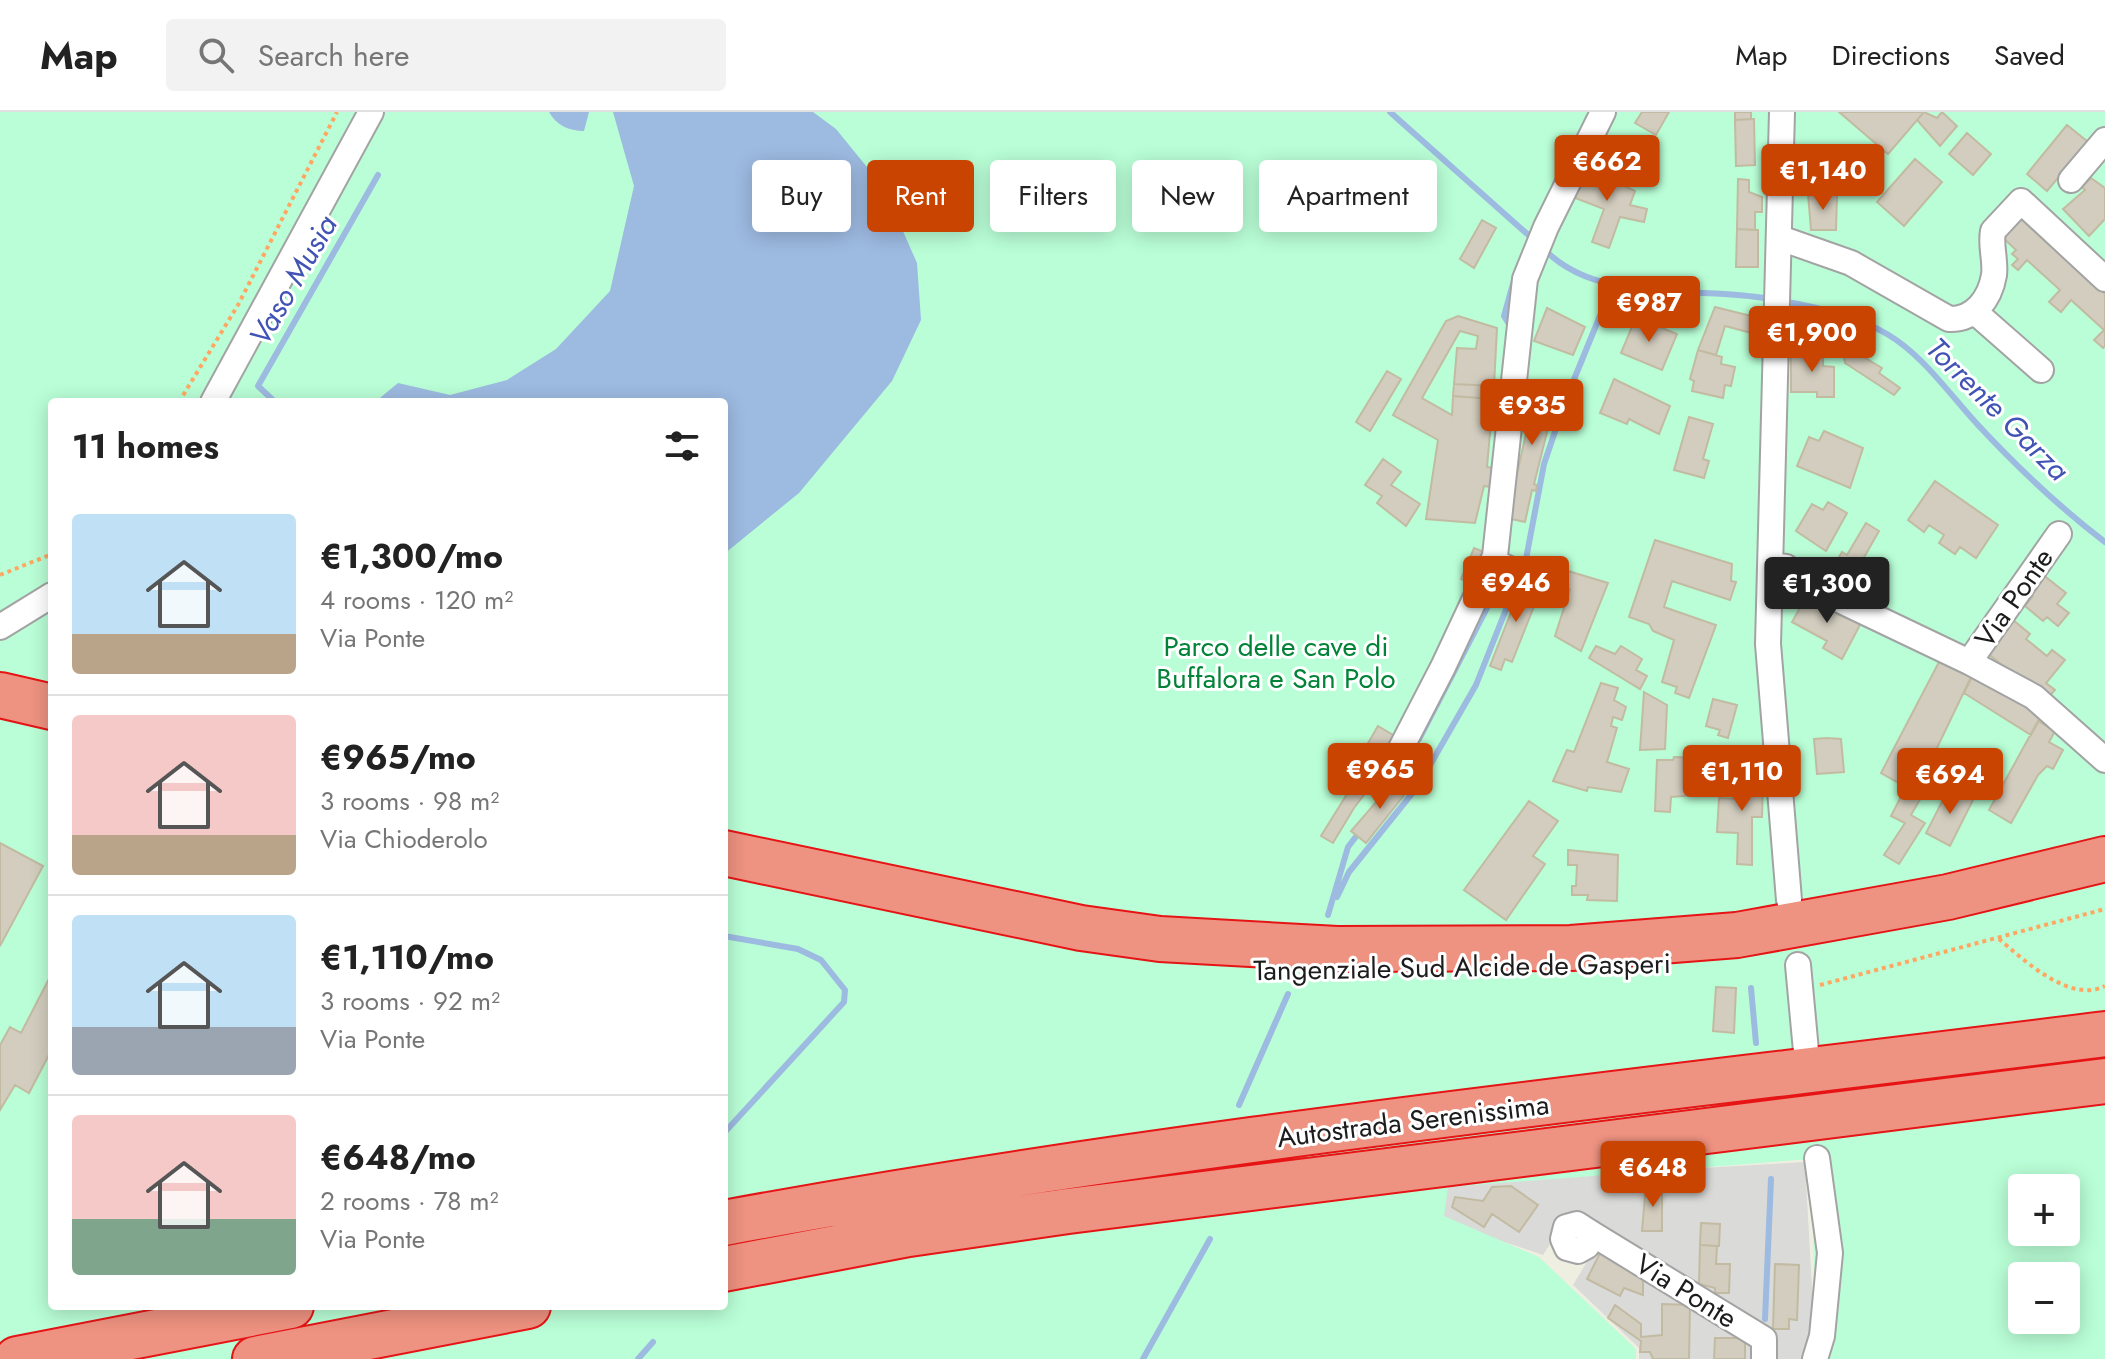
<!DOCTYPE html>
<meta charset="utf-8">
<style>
body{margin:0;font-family:Jost,sans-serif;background:#f2f2f2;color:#222;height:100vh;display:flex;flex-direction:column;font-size:30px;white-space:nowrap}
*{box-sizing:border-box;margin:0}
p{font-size:26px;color:#767676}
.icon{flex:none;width:44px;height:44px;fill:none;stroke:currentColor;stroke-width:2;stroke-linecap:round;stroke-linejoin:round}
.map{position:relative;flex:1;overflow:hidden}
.side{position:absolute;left:48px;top:286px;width:680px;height:912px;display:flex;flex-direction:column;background:#fff;border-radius:8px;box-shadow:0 4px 20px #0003}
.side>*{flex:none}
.banner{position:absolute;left:752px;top:48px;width:760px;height:72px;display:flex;gap:16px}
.controls{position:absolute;left:2008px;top:1062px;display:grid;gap:16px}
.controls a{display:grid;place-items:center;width:72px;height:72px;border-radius:8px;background:#fff;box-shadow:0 4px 20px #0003;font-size:40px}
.price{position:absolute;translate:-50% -68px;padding:0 18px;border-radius:8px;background:#c94400;color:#fff;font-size:26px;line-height:52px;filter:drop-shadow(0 2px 4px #0008)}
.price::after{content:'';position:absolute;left:50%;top:48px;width:24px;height:18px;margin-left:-12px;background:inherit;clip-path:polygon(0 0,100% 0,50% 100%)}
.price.current{background:#222;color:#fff}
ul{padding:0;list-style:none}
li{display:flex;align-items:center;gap:24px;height:200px;padding:0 24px}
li+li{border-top:2px solid #e0e0e0}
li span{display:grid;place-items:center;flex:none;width:224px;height:160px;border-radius:8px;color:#555}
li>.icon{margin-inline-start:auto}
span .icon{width:96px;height:96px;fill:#fffc;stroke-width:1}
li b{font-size:34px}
h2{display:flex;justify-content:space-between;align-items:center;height:96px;padding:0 24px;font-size:34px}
.tag{padding:0 28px;border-radius:8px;background:#fff;box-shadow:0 4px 20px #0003;font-size:28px;line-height:72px}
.tag.current{background:#c94400;color:#fff}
header{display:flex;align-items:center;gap:48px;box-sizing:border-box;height:112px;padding:0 40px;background:#fff;border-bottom:2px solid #e0e0e0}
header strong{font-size:38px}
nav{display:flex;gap:44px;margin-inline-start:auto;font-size:28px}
.search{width:560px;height:72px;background:#f2f2f2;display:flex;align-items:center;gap:20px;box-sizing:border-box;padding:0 28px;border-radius:8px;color:#767676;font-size:30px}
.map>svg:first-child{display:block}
.residential{fill:#dadad9}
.park{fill:#b9fed6;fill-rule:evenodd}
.water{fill:#9dbae1}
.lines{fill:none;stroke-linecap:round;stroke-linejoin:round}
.stream{stroke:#9dbae1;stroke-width:6}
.building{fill:#d2cdbe;stroke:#c2bba2;stroke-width:2}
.lane-casing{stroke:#a3a3a3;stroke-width:16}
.street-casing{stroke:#a3a3a3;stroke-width:28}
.highway-casing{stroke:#e61415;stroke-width:48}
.path{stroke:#ffa762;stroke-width:4;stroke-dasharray:4 4;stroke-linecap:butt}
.lane{stroke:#fff;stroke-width:12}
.street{stroke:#fff;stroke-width:24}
.highway{stroke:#ee9281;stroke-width:44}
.labels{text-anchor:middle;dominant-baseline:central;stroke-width:6;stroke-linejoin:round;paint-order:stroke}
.street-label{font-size:28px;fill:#1c1c1c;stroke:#fff}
.park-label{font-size:28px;fill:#028338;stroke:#fff}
.water-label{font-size:30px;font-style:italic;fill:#4153b4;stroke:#fff}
</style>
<header>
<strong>Map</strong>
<div class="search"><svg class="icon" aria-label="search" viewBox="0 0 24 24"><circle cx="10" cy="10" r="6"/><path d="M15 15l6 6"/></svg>Search here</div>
<nav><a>Map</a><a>Directions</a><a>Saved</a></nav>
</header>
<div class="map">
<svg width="2105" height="1247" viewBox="0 0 2105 1247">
<rect width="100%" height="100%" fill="#efefe1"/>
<path class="residential" d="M1805,1050L1814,1212L1806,1247H1773L1569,1103L1543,1143L1439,1108L1443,1071Z
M1600,1128L1756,1223V1247H1639V1236L1573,1173Z"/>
<path class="park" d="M0,0H2105V1247H1809L1816,1224L1811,1047L1448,1075L1444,1104L1539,1145L1636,1237V1247H0ZM52,290H724V1194H52ZM2022,1076H2066V1120H2022ZM2022,1164H2066V1208H2022Z"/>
<path class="water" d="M549,0H589L584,19C569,19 556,13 549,0Z
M613,0H813L836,17L884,76L917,151L921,208L892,269L799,381L724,442V290H375L398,271L450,283L507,268L556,237L610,179L634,74Z"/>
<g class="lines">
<path class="stream" d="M1390,0L1534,128
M1545,138C1600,194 1699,173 1770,187
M1782,189C1817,195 1856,204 1887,222C1923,243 1950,283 1978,313C2018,356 2059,395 2105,430
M1512,217L1504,204L1514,168
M275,290L258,274L378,63
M1419,627L1489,492L1492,476
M1337,785L1349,760L1418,674L1476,573L1526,447L1544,352L1566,287L1613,172
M1328,803L1348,735L1361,718
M724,824L798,837L821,848L845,878L844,890L724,1021
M1751,876L1756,931
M1239,993L1288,882
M1765,1207L1771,1067
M638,1247L653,1230
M1143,1247L1210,1127"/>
</g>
<path class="building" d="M1642,0H1669L1656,23L1635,11Z
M1735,0H1751V7L1735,8Z
M1839,0H1924L1888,42Z
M1924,0L1937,6L1942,0L1957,14L1940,34L1917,8Z
M1754,7L1755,53L1736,54L1735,8Z
M2067,13L2088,30L2047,79L2027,62Z
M1967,21L1991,42L1973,63L1949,42Z
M1915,47L1942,70L1904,114L1877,90Z
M1584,54L1635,79L1630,93L1647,97L1644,110L1620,105L1609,136L1592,130L1604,97L1570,84Z
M2091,66L2105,76V107L2089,124L2063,97L2085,78L2082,75Z
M1738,67L1749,68V80L1762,85V100H1755V118L1737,117Z
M1808,82L1837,83L1836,118H1811Z
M2018,104L2045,129L2048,127L2105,182V234L2103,236L2094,228L2104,218L2071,188L2061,200L2049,190L2060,178L2027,148L2018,158L2012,153L2018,147L2012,142L2016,138L2001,124Z
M1482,108L1496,116L1474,156L1460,147Z
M1737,117L1758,118V155H1736Z
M1715,195L1763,207L1759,223L1725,214L1716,243L1698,238Z
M1547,196L1585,215L1573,243L1534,229Z
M1458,204L1497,216L1494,274L1454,272L1457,236L1476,237L1478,224L1460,219L1422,286L1452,303L1453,284L1493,287L1487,355L1499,356L1497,376L1484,374L1475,411L1426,407L1438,328L1393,303L1446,209Z
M1636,205L1677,222L1662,258L1621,241Z
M1842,232L1882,256L1879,261L1900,276L1894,283L1845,251Z
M1698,238L1722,245L1721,252L1735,255L1731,274L1725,273L1723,286L1692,279L1694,269L1690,267Z
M1791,239H1823V254L1834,255V285H1817V280H1791Z
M1387,259L1401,267L1370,319L1356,310Z
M1614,267L1670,294L1659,322L1629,307L1627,312L1600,301Z
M1538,268L1556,272L1554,292L1534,372L1537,373L1536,379L1532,378L1525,410L1507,406L1528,313L1519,312L1525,283L1534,285Z
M1454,272L1494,274L1493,287L1453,284Z
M1689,305L1713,312L1703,347L1709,349L1704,366L1674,358Z
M1824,319L1863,336L1850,376L1797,354L1809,325L1819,329Z
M1383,347L1401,360L1391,373L1420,392L1406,414L1377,391L1382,384L1365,373Z
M1935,369L1998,413L1976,446L1960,435L1955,442L1939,431L1944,423L1929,413L1924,420L1908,408Z
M1828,390L1847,401L1826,439L1796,419L1812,392L1823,398Z
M1866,411L1879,419L1846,477L1827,466L1842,440L1847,443Z
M1655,428L1732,452L1731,469L1736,470L1730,488L1672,469L1664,495L1716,513L1689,586L1675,581L1677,575L1662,570L1674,528L1653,519L1649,512L1629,505Z
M1474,436L1489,442L1476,473L1461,467Z
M1568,459L1608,471L1581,539L1555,524L1570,477L1562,474Z
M2042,462L2066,481L2057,492L2069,501L2058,514L2047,505L2043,509L2025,494L2033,484L2028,480Z
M1524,467L1542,474L1512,550L1505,547L1501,558L1490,554Z
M1807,483L1861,511L1842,547L1823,536L1827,529L1792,510Z
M2013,508L2030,522L2026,527L2047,544L2052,538L2065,548L2046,571L2055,578L2046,588L1987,541Z
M1596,534L1615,542L1621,534L1642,547L1636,558L1647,564L1640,577L1589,546Z
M1946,548L1971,565L1924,663L1941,672L1934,685L1924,680L1922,684L1881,661L1939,550L1944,552Z
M1974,561L2042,603L2031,623L1964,581Z
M1601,571L1618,576L1614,588L1626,595L1622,608L1613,605L1611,614L1617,616L1607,650L1629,657L1621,680L1588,675L1587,679L1553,669L1567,638L1574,640Z
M1644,580L1667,593L1665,637L1640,638Z
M1713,587L1737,593L1728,626L1718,623L1720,618L1706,614Z
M2038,609L2055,619L2049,630L2063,638L2053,657L2047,654L2038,663L2011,711L1989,698Z
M1378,614L1398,626L1383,658L1354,696L1333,731L1321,724L1360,661L1353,657Z
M1827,626L1841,627L1844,660L1817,662L1814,627Z
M1674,645L1696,646L1695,683L1671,685L1670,700L1655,699L1657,648H1673Z
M1732,656L1763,666L1762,705H1752V753L1737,752L1738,721L1717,720L1719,686L1740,687L1741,668L1729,664Z
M1396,667L1409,677L1366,731L1351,719Z
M1950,674L1974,686L1950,734L1926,721Z
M1906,675L1922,684L1911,703L1925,711L1899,752L1884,743L1905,711L1891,704Z
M1529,689L1558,709L1533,744L1545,752L1506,808L1464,778Z
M0,731L43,754L0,834Z
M1568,738L1618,743L1617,789L1587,788L1588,783H1572V774H1576L1577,753H1568Z
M52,861V937L29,981L15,973L0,998V933L10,915L21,921Z
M1716,875L1736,876L1734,921L1713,919Z
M1646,1073L1662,1074V1119H1642Z
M1511,1074L1538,1093L1519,1120L1492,1102L1484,1115L1452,1095L1455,1085L1483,1089L1492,1075Z
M1701,1111L1720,1112L1719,1134L1700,1133Z
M1700,1133L1717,1134L1716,1152H1730L1729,1181H1715V1176L1699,1172Z
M1602,1137L1643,1158V1183L1624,1176L1620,1184L1587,1167Z
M1775,1152L1799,1153L1797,1208L1789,1207V1217H1773Z
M1662,1192L1690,1193L1689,1247H1653L1650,1240H1640L1641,1229L1608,1206L1615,1193L1641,1212V1225L1662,1223Z
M1715,1226H1745V1247H1714Z"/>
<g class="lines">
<g class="lane-casing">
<path id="lane" d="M1495,444L1536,462"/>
</g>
<g class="street-casing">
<path id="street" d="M1782,0L1768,532L1789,788
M2071,68L2105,28
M1780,126L1851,151L1949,207C1974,208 1990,187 1994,163C1996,148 1990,134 1993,119L2021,89L2105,167
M1975,200L2041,258
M213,290L371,0
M1771,453L1786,455L1814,476L1969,550L2034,585L2105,648
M0,515L52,483
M1969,550L2059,422
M1384,669L1443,555L1495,444L1525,167L1546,115L1603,0
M1798,853L1806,939
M1591,1121L1587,1134L1578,1139L1567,1136L1563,1127L1566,1115L1577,1112L1591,1121L1764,1227V1247
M1815,1247L1822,1224L1830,1141L1817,1046"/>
</g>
<g class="highway-casing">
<path id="highway" d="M0,583L52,595
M724,741L1081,816L1160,827L1337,837L1571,836L1737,823L1948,785L2105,747
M724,1111C1181,1027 1644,980 2105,922
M724,1157L909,1122L1068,1099L2105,969
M17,1247L291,1194
M255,1247L528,1194"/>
</g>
<path class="path" d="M179,290L238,193L337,0
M0,463L52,442
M1999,827C2024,848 2070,892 2105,874
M1820,873L2105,797"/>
<use href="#lane" class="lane"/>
<use href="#street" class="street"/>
<use href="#highway" class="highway"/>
</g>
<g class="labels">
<g class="street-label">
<text transform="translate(2014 486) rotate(-55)">Via Ponte</text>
<text transform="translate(1462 855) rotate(-1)">Tangenziale Sud Alcide de Gasperi</text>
<text transform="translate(1413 1009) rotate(-7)">Autostrada Serenissima</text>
<text transform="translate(1686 1179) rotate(32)">Via Ponte</text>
</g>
<g class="park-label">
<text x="1276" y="534">Parco delle cave di<tspan x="1276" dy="32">Buffalora e San Polo</tspan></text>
</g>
<g class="water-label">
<text transform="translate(293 168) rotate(-60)">Vaso Musia</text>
<text transform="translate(1998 297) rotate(45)">Torrente Garza</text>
</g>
</g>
</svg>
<div class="controls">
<a>+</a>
<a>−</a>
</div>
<b class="price" style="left:1607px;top:91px">€662</b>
<b class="price" style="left:1823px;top:100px">€1,140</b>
<b class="price" style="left:1649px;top:232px">€987</b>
<b class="price" style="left:1812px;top:262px">€1,900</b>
<b class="price" style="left:1532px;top:335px">€935</b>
<b class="price" style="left:1516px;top:512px">€946</b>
<b class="price current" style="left:1827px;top:513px">€1,300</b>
<b class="price" style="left:1380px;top:699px">€965</b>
<b class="price" style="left:1742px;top:701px">€1,110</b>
<b class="price" style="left:1950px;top:704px">€694</b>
<b class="price" style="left:1653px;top:1097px">€648</b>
<div class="banner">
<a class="tag">Buy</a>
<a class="tag current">Rent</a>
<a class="tag">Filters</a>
<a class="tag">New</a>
<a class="tag">Apartment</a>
</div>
<section class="side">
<h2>11 homes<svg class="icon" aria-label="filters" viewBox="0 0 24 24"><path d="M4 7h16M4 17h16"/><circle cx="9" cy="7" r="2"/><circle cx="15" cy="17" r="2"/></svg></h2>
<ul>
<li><span style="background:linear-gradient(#bfe0f5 75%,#b9a48a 0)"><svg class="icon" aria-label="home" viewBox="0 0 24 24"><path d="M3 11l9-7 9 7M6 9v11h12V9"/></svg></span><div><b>€1,300/mo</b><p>4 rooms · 120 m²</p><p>Via Ponte</p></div></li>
<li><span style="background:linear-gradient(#f6c9c9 75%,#b9a48a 0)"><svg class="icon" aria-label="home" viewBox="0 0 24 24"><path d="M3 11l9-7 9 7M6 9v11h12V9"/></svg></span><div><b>€965/mo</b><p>3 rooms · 98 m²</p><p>Via Chioderolo</p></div></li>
<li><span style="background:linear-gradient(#bfe0f5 70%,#9aa5b1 0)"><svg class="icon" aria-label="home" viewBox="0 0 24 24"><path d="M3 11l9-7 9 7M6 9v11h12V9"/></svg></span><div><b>€1,110/mo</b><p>3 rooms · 92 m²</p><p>Via Ponte</p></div></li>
<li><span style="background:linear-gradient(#f6c9c9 65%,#7fa58c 0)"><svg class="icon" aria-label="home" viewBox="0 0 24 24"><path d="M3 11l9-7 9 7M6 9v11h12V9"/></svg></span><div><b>€648/mo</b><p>2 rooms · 78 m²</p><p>Via Ponte</p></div></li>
</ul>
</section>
</div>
